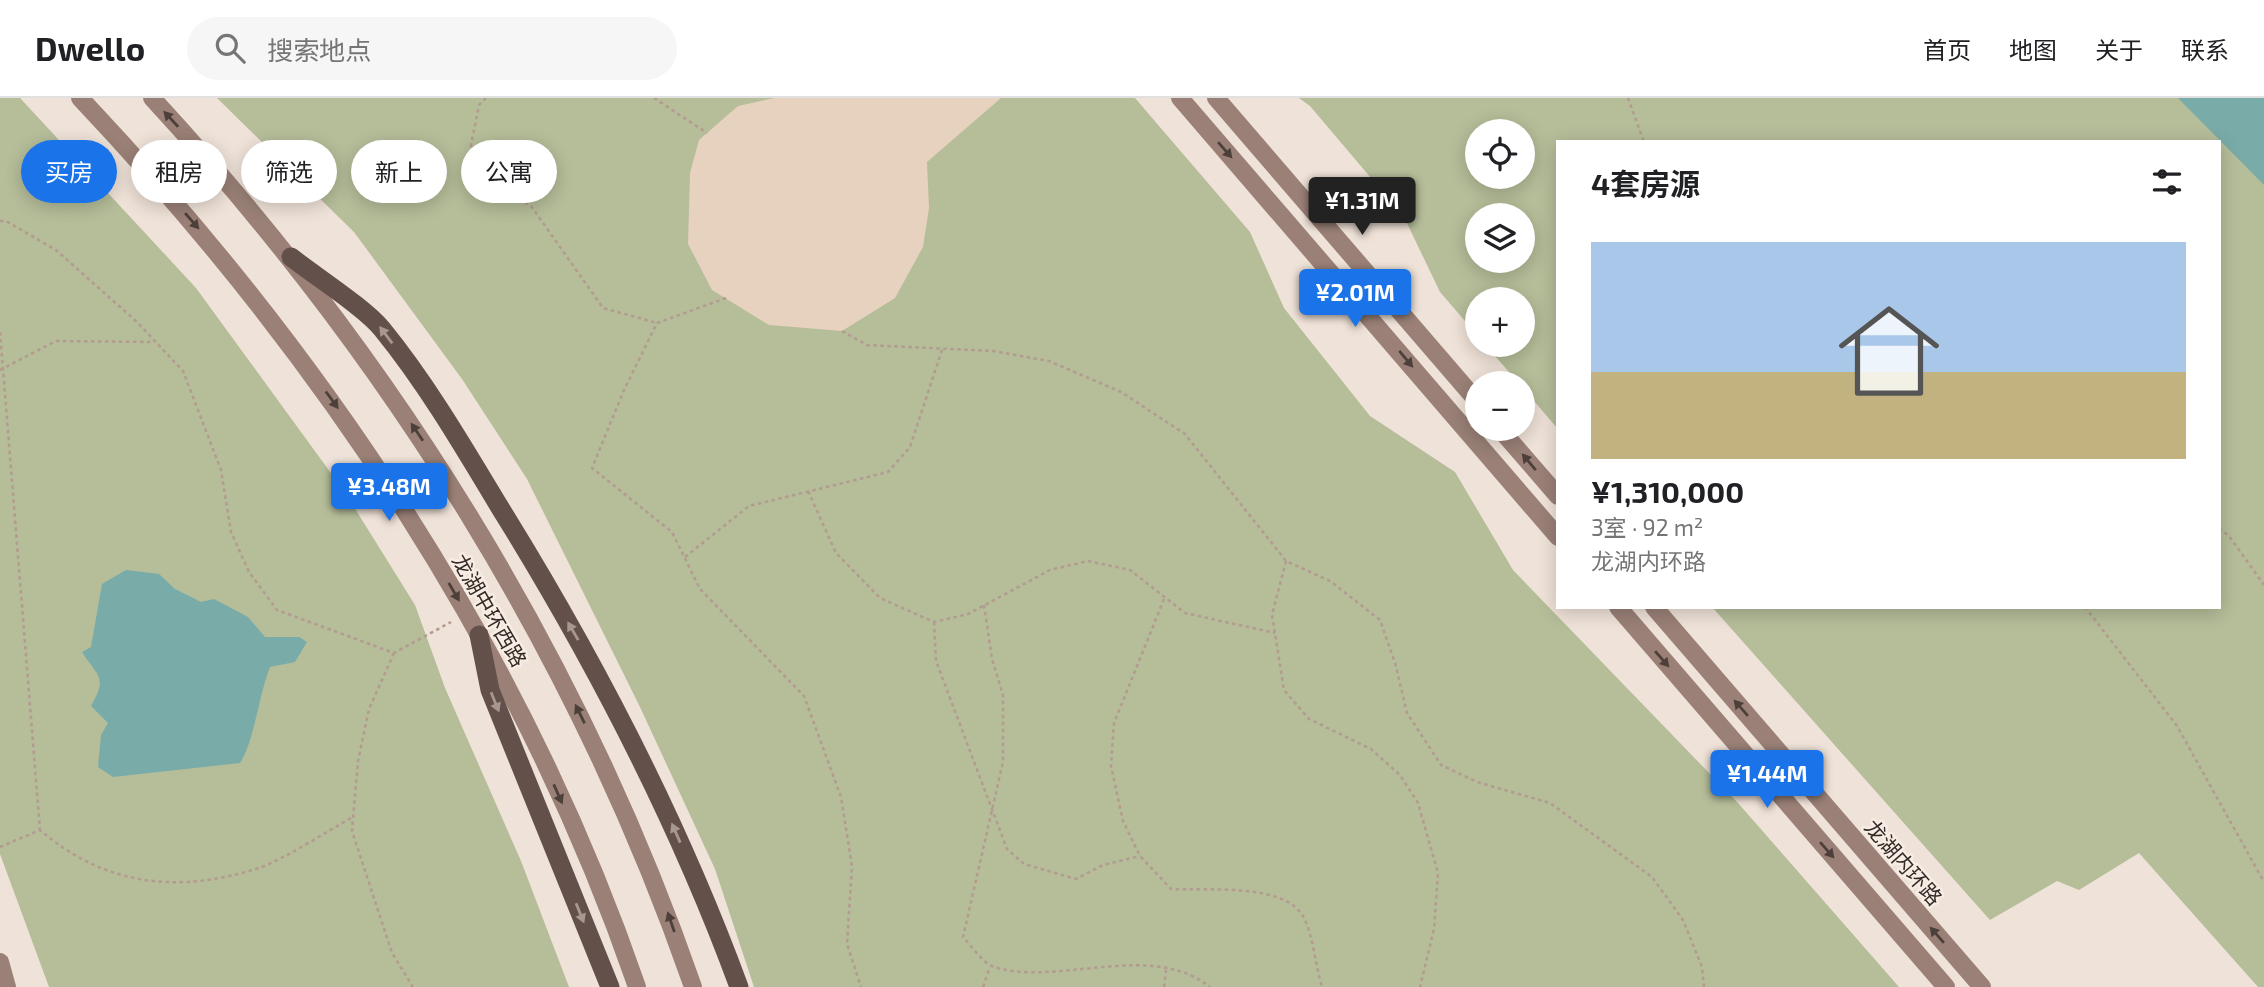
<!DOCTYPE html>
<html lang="zh">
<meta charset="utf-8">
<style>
body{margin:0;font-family:"Exo 2","Noto Sans SC",sans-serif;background:#f6f6f6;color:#202124;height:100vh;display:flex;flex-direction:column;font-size:26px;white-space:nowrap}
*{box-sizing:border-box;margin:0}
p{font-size:23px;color:#757577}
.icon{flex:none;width:38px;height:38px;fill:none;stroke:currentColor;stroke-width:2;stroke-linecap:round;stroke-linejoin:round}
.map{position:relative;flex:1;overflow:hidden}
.details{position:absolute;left:1556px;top:42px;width:665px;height:469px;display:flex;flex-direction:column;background:#fff;border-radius:0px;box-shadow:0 4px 18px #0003}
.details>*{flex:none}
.hud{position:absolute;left:21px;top:42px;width:665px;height:63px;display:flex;gap:14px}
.fabs{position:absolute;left:1465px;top:21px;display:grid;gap:14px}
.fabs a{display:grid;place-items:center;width:70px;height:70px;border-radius:50%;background:#fff;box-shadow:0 4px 18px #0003;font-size:35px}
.price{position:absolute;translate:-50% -60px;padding:0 16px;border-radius:7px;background:#1a73e8;color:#fff;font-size:23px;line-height:46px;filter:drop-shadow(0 2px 4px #0008)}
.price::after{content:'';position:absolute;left:50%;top:42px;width:21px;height:16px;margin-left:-10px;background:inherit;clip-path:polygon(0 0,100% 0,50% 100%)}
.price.active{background:#222;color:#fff}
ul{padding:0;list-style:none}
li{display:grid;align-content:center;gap:14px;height:371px;padding:0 35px}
li span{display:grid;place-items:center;height:217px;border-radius:0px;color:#555}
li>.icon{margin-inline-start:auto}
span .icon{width:126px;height:126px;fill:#fffc;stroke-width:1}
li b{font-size:30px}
h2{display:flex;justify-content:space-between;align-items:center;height:84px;padding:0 35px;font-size:30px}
.pill{padding:0 24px;border-radius:32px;background:#fff;box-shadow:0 4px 18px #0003;font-size:24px;line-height:63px}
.pill.active{background:#1a73e8;color:#fff}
header{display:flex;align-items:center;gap:42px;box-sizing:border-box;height:98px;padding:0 35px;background:#fff;border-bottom:2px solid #e0e0e0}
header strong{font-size:33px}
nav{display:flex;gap:38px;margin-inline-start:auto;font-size:24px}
.search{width:490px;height:63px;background:#f6f6f6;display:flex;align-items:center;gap:18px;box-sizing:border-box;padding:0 24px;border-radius:38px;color:#757577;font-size:26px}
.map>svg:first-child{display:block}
.green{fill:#b5bd99;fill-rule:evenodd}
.plaza{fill:#e7d2c0}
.water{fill:#79aba8}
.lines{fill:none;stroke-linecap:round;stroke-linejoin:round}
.path{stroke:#b29b90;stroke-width:2.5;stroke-dasharray:3.5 3.5;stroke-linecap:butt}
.secondary{stroke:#9a8077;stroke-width:18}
.trunk{stroke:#64504a;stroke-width:19}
.oneway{fill:#4d3f3a}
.oneway2{fill:#a7978f}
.labels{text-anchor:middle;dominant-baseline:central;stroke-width:5;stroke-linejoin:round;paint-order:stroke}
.street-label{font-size:21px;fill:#332926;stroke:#f8ede4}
</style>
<header>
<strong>Dwello</strong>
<div class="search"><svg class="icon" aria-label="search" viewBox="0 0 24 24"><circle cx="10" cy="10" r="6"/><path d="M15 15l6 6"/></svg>搜索地点</div>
<nav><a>首页</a><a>地图</a><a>关于</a><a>联系</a></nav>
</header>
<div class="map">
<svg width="2264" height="889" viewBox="0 0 2264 889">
<rect width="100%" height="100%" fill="#efe2d8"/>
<path class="green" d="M0,0H20L196,190L344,393L415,507L445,590L521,763L569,889H49L0,756Z
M217,0H1135L1250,134L1284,210L1370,318L1455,374L1513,472L1738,705L1899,889H754L715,771L640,609L527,381L462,281L354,134Z
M1299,0H2264V889H2258L2139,755L2079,792L2057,783L1990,822L1712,509H2219V44H1558L1557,330L1523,290L1522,285H1519L1485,247H1522V201H1477V237L1440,194L1404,119L1310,8ZM1477,33H1522V79H1477ZM1477,117H1522V163H1477Z"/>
<path class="plaza" d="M774,0H1001L927,64L929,110L923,149L895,200L842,233L769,227L712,192L688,146L690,75L699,42L738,8Z"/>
<path class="water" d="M2178,0H2264V87Z
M126,472L159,476L175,491L201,504L214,501L248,519L265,539H299L307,544L295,564L270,569C259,596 254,644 240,665L113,679L98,669L101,637L108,625L91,608C108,579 98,579 82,554L91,549L102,486Z"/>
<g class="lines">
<path class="path" d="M486,0L479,7L470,52L494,85L531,108L603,210L657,225
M654,0L707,35
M1628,0L1644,44
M0,123H6L56,152L137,224L183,273L221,372L231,434L249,474L277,512L394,555L451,524
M726,200L657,225L624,292L592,370L672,434L700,491L804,598L841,699L852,768L847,846L861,889
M842,233L867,247L993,253L1049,263L1121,294L1185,336L1286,463L1330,483L1380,522L1395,565L1407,615L1441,667L1477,684L1550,705L1652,779L1683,822L1702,869L1704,889
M0,234L40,732
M0,272L56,243L154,244
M808,393L836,455L880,500L934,524L968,516L1050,472L1088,463L1130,472L1185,515L1275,535
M2219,430L2229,438L2264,487
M685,459L749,408L888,374L910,349L943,249
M1286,463L1272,517L1284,592L1309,621L1371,651L1400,677L1418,705L1438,775L1434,831L1420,889
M1164,501L1114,625L1111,668L1123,723L1140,758L1171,791C1205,793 1286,784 1304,820C1313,837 1316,870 1322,889
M984,507L992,561L1003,597V664L963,839C972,849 982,864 994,869C1058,889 1151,842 1210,889
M2085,509L2177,628L2264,784
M934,524L936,563L1007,751L1024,766L1076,781L1103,767L1140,758
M394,555L369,611L358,663L352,733L392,855L413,889
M0,749L40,732C105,788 178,796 259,770C285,761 327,733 353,719
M983,889L990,869
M1164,889L1166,872"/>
<path class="secondary" d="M80,0C322,256 522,554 637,889
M152,0C390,258 578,557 693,889
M1180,0L1558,439
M1216,0L1477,303
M1500,331L1558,398
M1618,509L1946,889
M1654,509L1982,889
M0,864L7,889"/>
<path class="trunk" d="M291,159C315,178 365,210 382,231C426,285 463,348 499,408C594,561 677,720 739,889
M479,537L490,592L610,889"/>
</g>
<defs><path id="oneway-solid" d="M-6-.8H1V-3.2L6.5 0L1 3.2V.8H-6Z" transform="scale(1.75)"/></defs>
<g class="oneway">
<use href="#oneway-solid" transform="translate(171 21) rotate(-133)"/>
<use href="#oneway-solid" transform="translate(1225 52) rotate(49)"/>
<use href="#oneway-solid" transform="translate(192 123) rotate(49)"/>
<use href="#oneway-solid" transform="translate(1406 261) rotate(50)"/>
<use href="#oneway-solid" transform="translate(332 302) rotate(54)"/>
<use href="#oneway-solid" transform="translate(417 334) rotate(-124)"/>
<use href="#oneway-solid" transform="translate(1529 364) rotate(-130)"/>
<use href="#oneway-solid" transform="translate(454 494) rotate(60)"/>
<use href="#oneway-solid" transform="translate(1662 561) rotate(49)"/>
<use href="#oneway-solid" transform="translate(1741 610) rotate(-131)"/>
<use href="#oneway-solid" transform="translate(580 616) rotate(-116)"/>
<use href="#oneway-solid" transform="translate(558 696) rotate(66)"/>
<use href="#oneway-solid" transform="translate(1827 752) rotate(49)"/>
<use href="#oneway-solid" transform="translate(671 824) rotate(-109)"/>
<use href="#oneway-solid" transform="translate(1937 837) rotate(-131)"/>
</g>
<g class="oneway2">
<use href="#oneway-solid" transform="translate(386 237) rotate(-127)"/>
<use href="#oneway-solid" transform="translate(573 533) rotate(-120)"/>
<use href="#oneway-solid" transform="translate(495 604) rotate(68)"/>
<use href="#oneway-solid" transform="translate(676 735) rotate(-114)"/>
<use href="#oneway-solid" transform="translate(580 815) rotate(68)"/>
</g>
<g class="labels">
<g class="street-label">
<text transform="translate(490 512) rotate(60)">龙湖中环西路</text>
<text transform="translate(1904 764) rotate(49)">龙湖内环路</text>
</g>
</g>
</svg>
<div class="fabs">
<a><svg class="icon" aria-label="locate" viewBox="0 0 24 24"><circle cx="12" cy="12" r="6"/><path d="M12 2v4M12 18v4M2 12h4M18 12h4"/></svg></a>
<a><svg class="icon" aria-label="layers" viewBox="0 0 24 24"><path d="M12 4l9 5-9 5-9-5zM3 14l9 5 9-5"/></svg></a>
<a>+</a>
<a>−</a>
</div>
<b class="price active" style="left:1362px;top:139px">¥1.31M</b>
<b class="price" style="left:1355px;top:231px">¥2.01M</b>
<b class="price" style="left:389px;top:425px">¥3.48M</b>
<b class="price" style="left:1767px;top:712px">¥1.44M</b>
<div class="hud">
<a class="pill active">买房</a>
<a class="pill">租房</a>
<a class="pill">筛选</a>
<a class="pill">新上</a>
<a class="pill">公寓</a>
</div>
<section class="details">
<h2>4套房源<svg class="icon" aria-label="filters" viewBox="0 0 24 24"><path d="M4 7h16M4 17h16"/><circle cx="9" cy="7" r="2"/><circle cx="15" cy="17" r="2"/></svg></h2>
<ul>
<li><span style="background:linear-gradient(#a9c7e8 60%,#c2b280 0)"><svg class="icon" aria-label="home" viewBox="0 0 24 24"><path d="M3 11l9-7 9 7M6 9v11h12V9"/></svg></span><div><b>¥1,310,000</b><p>3室 · 92 m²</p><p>龙湖内环路</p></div></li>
</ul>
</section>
</div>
